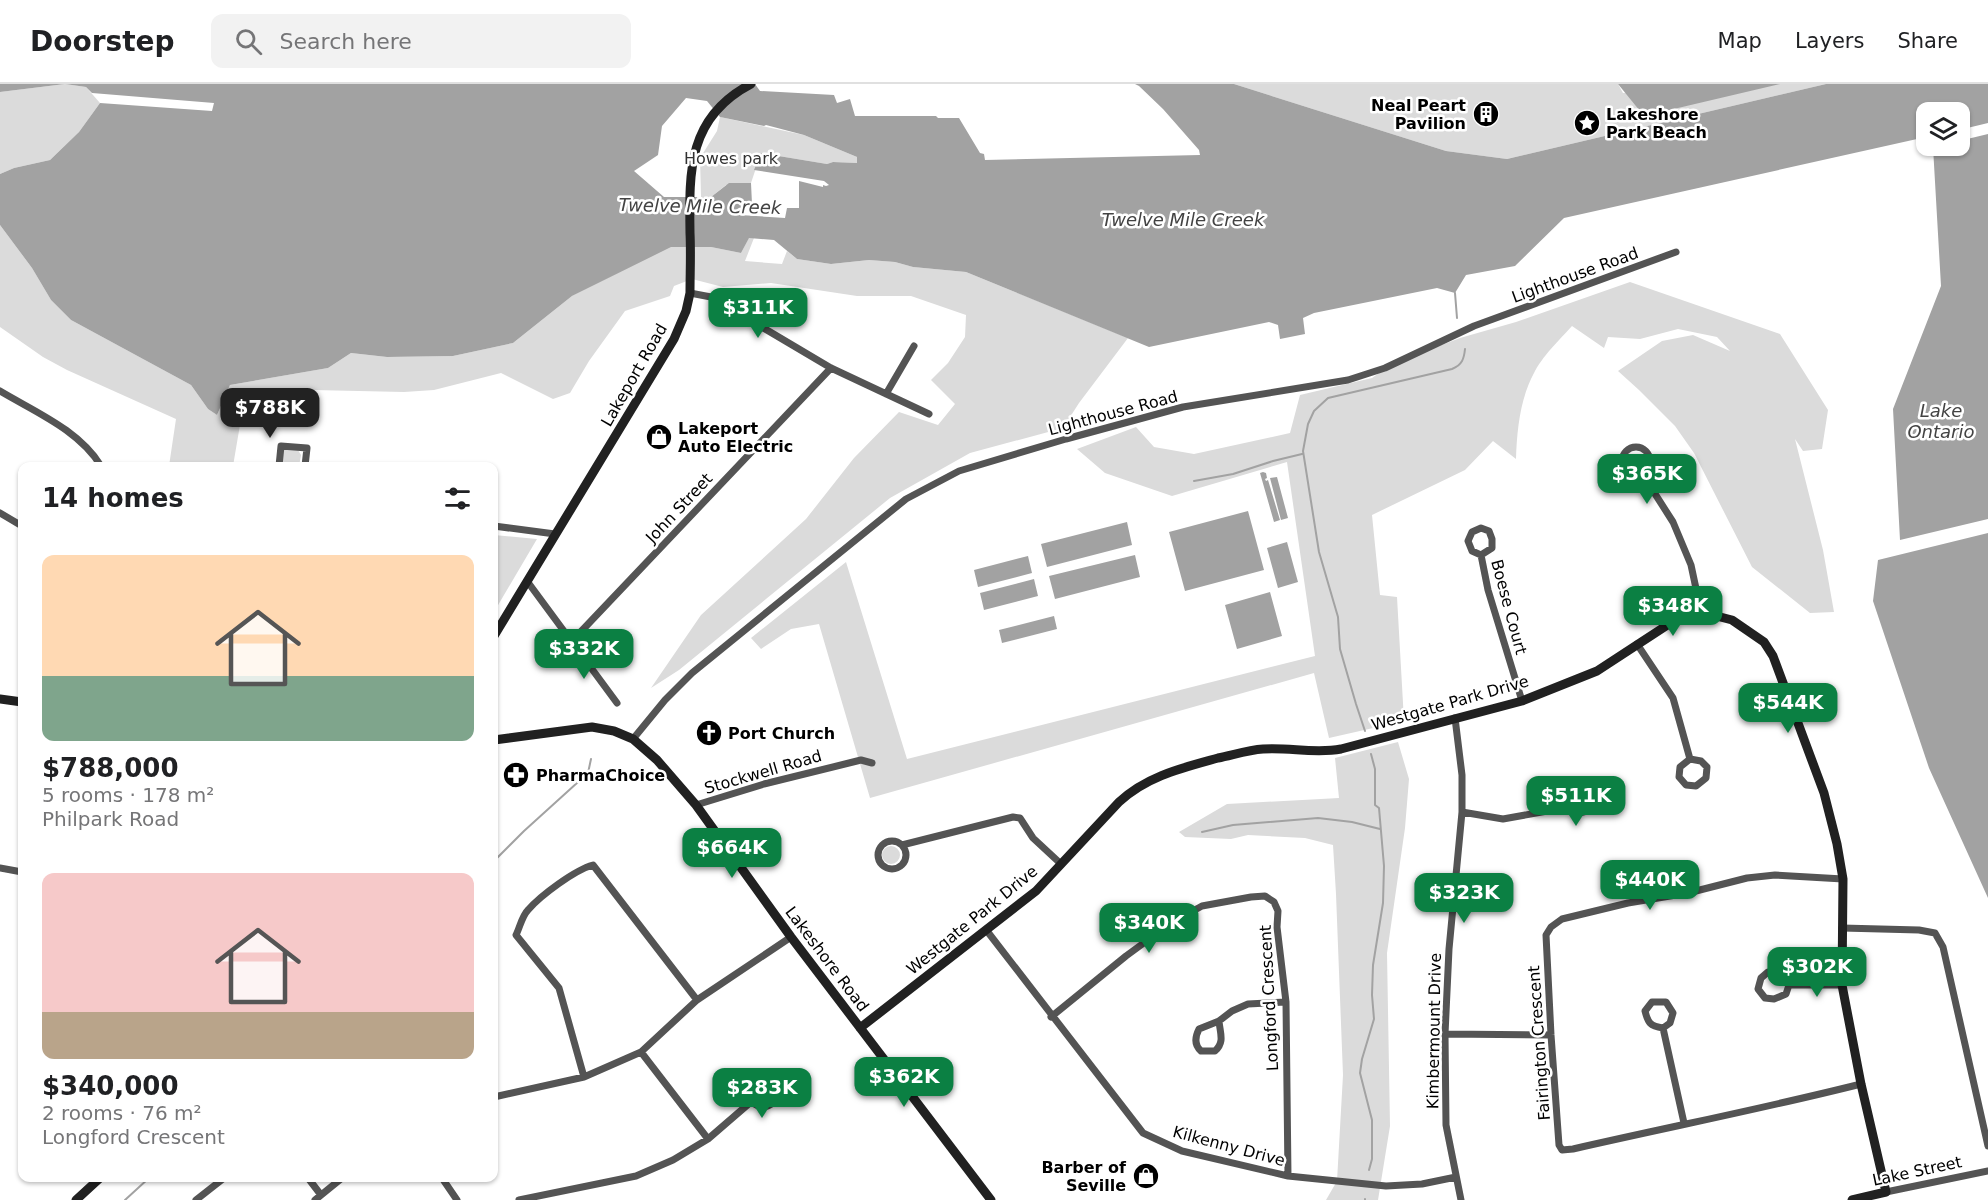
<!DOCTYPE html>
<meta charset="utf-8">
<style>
body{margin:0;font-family:"DejaVu Sans",sans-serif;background:#f2f2f2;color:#202124;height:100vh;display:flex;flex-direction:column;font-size:22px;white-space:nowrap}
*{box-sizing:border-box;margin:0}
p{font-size:20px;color:#757577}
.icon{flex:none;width:33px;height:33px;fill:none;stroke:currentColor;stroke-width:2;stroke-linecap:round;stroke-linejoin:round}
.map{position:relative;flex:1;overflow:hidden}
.details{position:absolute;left:18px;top:378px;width:480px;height:720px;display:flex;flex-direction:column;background:#fff;border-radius:12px;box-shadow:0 2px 4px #0004}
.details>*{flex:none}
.tools{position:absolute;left:1916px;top:18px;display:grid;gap:12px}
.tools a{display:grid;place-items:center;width:54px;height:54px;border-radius:12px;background:#fff;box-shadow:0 2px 4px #0004;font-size:30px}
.price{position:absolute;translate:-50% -51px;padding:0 14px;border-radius:12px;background:#0b8043;color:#fff;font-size:20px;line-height:39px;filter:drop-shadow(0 2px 3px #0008)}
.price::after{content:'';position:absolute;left:50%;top:36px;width:18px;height:14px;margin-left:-9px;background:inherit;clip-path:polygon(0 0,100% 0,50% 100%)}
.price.active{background:#222;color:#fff}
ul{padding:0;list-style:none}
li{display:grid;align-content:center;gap:12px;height:318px;padding:0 24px}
li span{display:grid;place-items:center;height:186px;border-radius:12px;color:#555}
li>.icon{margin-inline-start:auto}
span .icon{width:108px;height:108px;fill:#fffc;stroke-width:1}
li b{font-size:26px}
h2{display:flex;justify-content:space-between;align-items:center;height:72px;padding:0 24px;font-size:26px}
header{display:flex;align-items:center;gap:36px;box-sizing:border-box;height:84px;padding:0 30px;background:#fff;border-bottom:2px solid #e0e0e0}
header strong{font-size:28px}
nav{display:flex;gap:33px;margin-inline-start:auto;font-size:21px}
.search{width:420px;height:54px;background:#f2f2f2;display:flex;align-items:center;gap:15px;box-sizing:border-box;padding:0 21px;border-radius:12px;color:#757577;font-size:22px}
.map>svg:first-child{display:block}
.green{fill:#dbdbdb}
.water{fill:#a2a2a2;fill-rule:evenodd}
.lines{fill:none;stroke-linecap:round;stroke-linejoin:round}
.stream{stroke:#a2a2a2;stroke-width:2}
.street{stroke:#545454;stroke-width:7}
.secondary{stroke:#212121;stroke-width:9}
.labels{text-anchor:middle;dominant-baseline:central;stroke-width:5;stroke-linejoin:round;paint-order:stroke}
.poi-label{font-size:16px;font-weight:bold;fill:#000;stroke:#fff;text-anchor:start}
.park-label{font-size:16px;fill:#323232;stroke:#fff}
.street-label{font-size:16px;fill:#000;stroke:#fff}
.water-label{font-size:18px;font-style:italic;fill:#434343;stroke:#fff}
</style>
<header>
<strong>Doorstep</strong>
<div class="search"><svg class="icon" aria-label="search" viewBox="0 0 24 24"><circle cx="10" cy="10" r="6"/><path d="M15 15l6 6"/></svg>Search here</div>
<nav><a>Map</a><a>Layers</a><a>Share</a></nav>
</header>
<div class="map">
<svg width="1988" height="1116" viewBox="0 0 1988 1116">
<rect width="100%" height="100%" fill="#fff"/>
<path class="green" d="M65,0L86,3L100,19L79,48L50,76L14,84L0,90V8Z
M1234,0H1618L1623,9L1780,0H1826L1507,75L1446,67Z
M720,33L804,51L857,73V79L833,78L827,80L761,69L751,99L726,101L711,113H701L700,74L717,47Z
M0,141L32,184L51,216L71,236L191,301L208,325L217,331L230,301L328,284L351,269L387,273L453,272L513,259L572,212L671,162L711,163L741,169L749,153L754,154L745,177L782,180L787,167L797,175L831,180L869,176L895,178L913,183L966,188L1128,254L1079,319L1063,344L970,369L890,414L679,586L651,604L701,531L806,435L854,374L899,328L938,341L955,320L931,296L948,279L965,253L966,231L911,212H857L771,199L723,203L692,195L674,202L670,212L625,227L589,277L570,309L553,315L501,289L434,306L404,308L313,306L256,311L242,329L233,382H169L176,335L67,286L43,273L0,243Z
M1630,198L1780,250L1828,326L1822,365L1803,367L1795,355L1823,466L1834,528L1810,529L1752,483L1694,369L1675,342L1639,306L1618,287L1662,257L1693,251L1730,267L1717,253L1678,245L1640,255L1608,253L1604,264L1572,242C1560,255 1541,274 1534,289C1520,315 1517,346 1516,375L1493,357L1465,386L1372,431L1380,511L1397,513L1404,637L1329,654L1314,589L870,714L819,540L791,545L761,565L751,554L846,478L907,675L1315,572L1287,378L1172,412L1105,389L1077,365L1136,343L1154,363L1194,370L1290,349L1300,311L1372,294L1392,280L1460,254L1516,238Z
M285,364L298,366L301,371L299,382H281L282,369Z
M494,451L537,455L494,528Z
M1398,658L1409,695L1405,744L1387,869L1390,1042L1378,1116H1326L1337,1097L1343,991L1336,810L1333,761L1305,754L1248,751L1231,755L1185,753L1179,748L1227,720L1339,714L1335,674Z
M882 771a9 9 0 1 1 18 0a9 9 0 1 1-18 0Z
M754 1008a9 9 0 1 1 18 0a9 9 0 1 1-18 0Z"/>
<path class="water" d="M0,0H755L760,7L834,11L837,19L850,15L855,32H936L938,34H959L980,69L984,70L985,76L1200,71L1199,66L1163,25L1139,2L1135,0H1234L1446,67L1507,75L1826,0H1988V39L1959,46V28H1926V53L1564,134L1515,182L1466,191L1455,209L1437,204L1314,229L1303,234L1305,250L1280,255L1278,241L1269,238L1149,263L966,188L913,183L895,178L869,176L831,180L797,175L774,156L749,154L741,169L711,163H671L572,212L513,259L453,272L387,273L351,269L328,284L230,301L217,331L208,325L191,301L71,236L51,216L32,184L0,141V90L14,84L50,76L79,48L100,19L212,27L214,19L92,9L86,3L65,0L0,8ZM686,14L707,17L720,33L764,42L766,41L804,51L857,73V79L833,78L827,80L761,69L754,86L824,97L829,101L826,102L823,101V103L799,97V124H787L785,134L740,131L739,129L744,121L752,120L751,99H729L711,113H664L634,87L658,71L662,42Z
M1618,0H1780L1644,32Z
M1988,50V435L1900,456L1893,325L1941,202L1933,63L1959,62V57Z
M1263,388L1266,389L1267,394L1265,395L1266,397L1268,396L1280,436L1274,438L1260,389Z
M1277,393L1288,434L1281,436L1270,394Z
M1248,427L1264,486L1185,507L1169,448Z
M1127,438L1132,461L1047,483L1041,460Z
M1988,449V814L1929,684L1873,517L1878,476Z
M1287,458L1298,498L1278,504L1267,464Z
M1135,471L1140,493L1055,515L1049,492Z
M1028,472L1032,489L978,503L974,486Z
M1034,495L1038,512L984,526L980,509Z
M1270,508L1282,552L1237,565L1225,521Z
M1054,532L1057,545L1002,559L999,546Z"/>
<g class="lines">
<path class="stream" d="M1455,209L1457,234
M1194,397L1233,390L1273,377L1302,370
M1365,647L1356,620L1340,565L1338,533L1319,468L1303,367L1308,340L1314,327L1328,314L1452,285C1462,281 1464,275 1465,265
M1202,748L1233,741L1318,734L1352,738L1380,745
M494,777L524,747L588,689L591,675
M1369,1086L1372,1075V1036L1360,989L1362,975L1374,935L1372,911L1373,881L1383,819L1384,782L1379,724L1375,721V685L1371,670
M125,1116L149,1094
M1365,1116V1115"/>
<path class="street" d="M690,209L711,213L831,284L929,330
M0,307C35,328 79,346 101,382
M886,310L914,262
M1622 377a14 14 0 1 1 28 0a14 14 0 1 1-28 0Z
M279,382L281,362L307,364L305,382
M1643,391L1673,438L1691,481L1701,528
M0,429L22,442
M494,442L555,450
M1481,471L1472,467L1468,457L1472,448L1481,444L1489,447L1492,455V464L1481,471L1488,506L1522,617
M527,497L617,619
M572,557L831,284
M1637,560L1673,614L1690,675L1680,683L1679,693L1686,701L1696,702L1706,694L1707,683L1701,677L1690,675
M1455,634L1462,691V728L1449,865L1445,950L1446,1041L1461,1116
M633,655L665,616L692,589L906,415L959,387L1066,355L1183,323L1348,296L1385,284L1474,242L1676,168
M696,721L764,700L861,676L872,679
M1462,728L1503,735L1564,724L1575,730L1587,727L1592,716L1586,706L1575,704L1566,710L1564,724
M878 771a14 14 0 1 1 28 0a14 14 0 1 1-28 0Z
M902,761L1013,733L1020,734L1033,754L1061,780
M0,784L22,788
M1843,795L1775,791L1747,794L1688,809L1628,819L1562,835L1551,843L1546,851L1551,951L1559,1061L1562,1066L1573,1065C1669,1043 1766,1024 1861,1000
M1842,844L1919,846L1935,849L1943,863L1988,1062
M987,847L1143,1049L1182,1067L1288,1092L1386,1102L1422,1100L1456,1093
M1789,901L1786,910L1774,915L1765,914L1758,905L1761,894L1768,888H1779L1789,901H1842
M1051,933L1126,872L1171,839L1202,822L1251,813L1265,812L1274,818L1278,827L1277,843L1286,918L1288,1092
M1219,937C1220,949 1225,958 1215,967H1201C1194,961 1195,953 1199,945L1219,937L1232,927L1248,920L1286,918
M1663,944C1650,942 1648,939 1645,927L1652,918H1666L1673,929L1670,939L1663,944L1684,1039
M1445,950L1551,951
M641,968L708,1055
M584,993L559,904L516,851C520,843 522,832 528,826C541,811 575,786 593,781L697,916
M749 1009a14 14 0 1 1 28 0a14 14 0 1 1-28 0Z
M494,1013L584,993L641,968L697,916L791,853
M308,1094L321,1111
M442,1094L457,1116
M1886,1108L1988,1087
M196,1116L224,1094
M315,1116L342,1094
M519,1116L636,1092L673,1076L708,1055L752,1017"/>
<path class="secondary" d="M494,552L674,255L686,227L690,209C690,189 691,169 690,149C689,86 688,33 751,0
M0,615L22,618
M494,656L592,643L614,647L633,655L657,676L696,721L791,853L991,1116
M860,944L1036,807L1119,718C1147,692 1182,684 1218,674C1233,671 1248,666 1263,665C1289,663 1315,670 1341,665L1522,617L1597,587L1672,538L1701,528L1732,536L1764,558L1773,572L1824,709L1837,760L1843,795L1842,901L1861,1000L1886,1108L1852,1116
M76,1116L100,1094"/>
</g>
<defs>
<g id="building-disc" transform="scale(1.35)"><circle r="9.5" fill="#000" stroke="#fff"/><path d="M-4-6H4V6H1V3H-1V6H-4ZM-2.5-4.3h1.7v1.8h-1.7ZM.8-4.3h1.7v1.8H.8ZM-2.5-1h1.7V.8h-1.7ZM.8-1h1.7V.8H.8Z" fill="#fff"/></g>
<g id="sight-disc" transform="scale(1.35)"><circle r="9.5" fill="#000" stroke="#fff"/><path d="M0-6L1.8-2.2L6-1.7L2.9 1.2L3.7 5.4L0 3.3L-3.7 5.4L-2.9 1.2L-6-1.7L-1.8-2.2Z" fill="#fff"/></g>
<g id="shop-disc" transform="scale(1.35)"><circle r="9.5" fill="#000" stroke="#fff"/><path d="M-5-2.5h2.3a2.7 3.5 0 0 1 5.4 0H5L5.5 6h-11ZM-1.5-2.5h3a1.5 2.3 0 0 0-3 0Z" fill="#fff"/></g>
<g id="church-disc" transform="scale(1.35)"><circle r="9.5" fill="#000" stroke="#fff"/><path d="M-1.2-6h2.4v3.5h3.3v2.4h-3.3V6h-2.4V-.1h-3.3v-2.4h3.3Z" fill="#fff"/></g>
<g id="pharmacy-disc" transform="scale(1.35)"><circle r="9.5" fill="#000" stroke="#fff"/><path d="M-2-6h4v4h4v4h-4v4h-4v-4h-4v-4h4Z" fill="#fff"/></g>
</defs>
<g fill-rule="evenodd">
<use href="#building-disc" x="1486" y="30"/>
<use href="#sight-disc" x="1587" y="39"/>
<use href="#shop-disc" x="659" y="353"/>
<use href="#church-disc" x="709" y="649"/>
<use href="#pharmacy-disc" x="516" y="691"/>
<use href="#shop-disc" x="1146" y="1092"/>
</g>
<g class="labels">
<g class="poi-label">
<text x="1466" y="21" text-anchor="end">Neal Peart<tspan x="1466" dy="18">Pavilion</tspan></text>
<text x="1606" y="30">Lakeshore<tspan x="1606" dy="18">Park Beach</tspan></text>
<text x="678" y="344">Lakeport<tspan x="678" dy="18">Auto Electric</tspan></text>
<text x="728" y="649">Port Church</text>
<text x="536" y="691">PharmaChoice</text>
<text x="1126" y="1083" text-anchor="end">Barber of<tspan x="1126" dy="18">Seville</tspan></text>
</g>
<g class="park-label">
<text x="731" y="74">Howes park</text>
</g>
<g class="street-label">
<text transform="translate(1575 191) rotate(-20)">Lighthouse Road</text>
<text transform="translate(634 291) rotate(-60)">Lakeport Road</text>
<text transform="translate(1113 329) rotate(-15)">Lighthouse Road</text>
<text transform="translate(679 424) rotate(-47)">John Street</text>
<text transform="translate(1509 523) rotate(75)">Boese Court</text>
<text transform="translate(1450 619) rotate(-16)">Westgate Park Drive</text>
<text transform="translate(763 688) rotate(-16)">Stockwell Road</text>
<text transform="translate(972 836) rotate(-39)">Westgate Park Drive</text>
<text transform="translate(827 875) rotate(53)">Lakeshore Road</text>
<text transform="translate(1269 914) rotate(-93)">Longford Crescent</text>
<text transform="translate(1434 947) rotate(-89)">Kimbermount Drive</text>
<text transform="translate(1539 959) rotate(-94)">Fairington Crescent</text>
<text transform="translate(1229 1062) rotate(15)">Kilkenny Drive</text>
<text transform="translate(1917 1087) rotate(-12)">Lake Street</text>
</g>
<g class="water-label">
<text transform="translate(700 122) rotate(1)">Twelve Mile Creek</text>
<text x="1183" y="135">Twelve Mile Creek</text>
<text x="1941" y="326">Lake<tspan x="1941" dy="21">Ontario</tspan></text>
</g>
</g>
</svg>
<div class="tools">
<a><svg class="icon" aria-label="layers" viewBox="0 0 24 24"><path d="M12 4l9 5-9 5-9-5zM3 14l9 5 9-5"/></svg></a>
</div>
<b class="price" style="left:758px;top:255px">$311K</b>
<b class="price active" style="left:270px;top:355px">$788K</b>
<b class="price" style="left:1647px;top:421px">$365K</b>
<b class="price" style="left:1673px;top:553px">$348K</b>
<b class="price" style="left:584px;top:596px">$332K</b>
<b class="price" style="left:1788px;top:650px">$544K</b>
<b class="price" style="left:1576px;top:743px">$511K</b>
<b class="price" style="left:732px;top:795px">$664K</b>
<b class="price" style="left:1650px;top:827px">$440K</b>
<b class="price" style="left:1464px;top:840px">$323K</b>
<b class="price" style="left:1149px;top:870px">$340K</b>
<b class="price" style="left:1817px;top:914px">$302K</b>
<b class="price" style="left:904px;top:1024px">$362K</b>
<b class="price" style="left:762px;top:1035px">$283K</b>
<section class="details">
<h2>14 homes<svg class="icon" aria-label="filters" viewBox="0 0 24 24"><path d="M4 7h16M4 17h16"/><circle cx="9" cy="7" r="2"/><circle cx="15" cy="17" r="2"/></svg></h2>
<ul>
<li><span style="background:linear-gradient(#ffd9b3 65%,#7fa58c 0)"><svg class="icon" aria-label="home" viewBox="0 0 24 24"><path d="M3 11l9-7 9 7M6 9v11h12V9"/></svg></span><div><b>$788,000</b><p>5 rooms · 178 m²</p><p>Philpark Road</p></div></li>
<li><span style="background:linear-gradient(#f6c9c9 75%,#b9a48a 0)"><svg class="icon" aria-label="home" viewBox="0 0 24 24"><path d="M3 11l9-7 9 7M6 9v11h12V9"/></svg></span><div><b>$340,000</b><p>2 rooms · 76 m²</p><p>Longford Crescent</p></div></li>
</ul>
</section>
</div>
